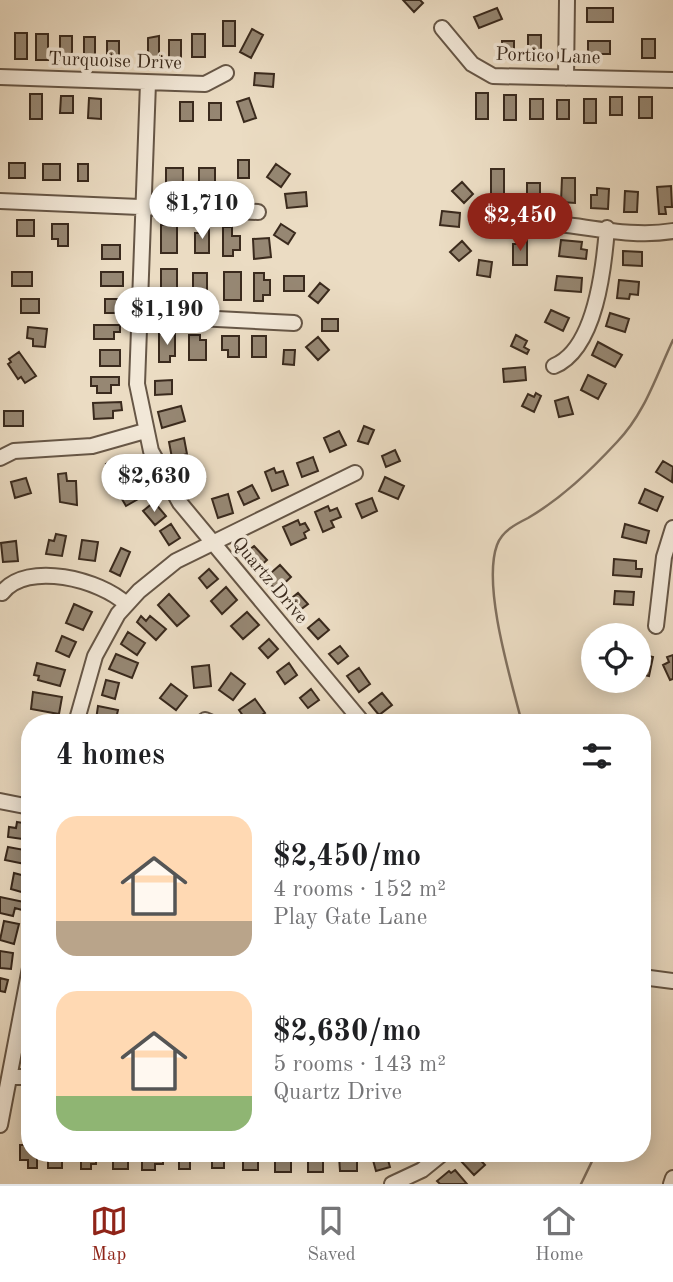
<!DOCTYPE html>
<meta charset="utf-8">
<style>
body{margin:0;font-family:"Old Standard TT",serif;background:#f6f6f6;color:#202124;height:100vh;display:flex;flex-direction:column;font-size:26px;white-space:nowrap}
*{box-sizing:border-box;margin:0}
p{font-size:23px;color:#757577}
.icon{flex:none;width:38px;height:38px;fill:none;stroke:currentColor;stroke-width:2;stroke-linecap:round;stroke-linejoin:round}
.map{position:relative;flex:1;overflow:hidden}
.sheet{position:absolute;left:21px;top:714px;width:630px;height:448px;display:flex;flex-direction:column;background:#fff;border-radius:28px;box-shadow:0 4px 18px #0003}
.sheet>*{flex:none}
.tools{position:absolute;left:581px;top:623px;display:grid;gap:14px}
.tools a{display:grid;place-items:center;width:70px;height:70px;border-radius:50%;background:#fff;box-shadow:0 4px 18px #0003;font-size:35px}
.price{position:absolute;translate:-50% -60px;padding:0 16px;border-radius:24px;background:#fff;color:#222;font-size:23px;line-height:46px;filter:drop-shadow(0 2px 4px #0008)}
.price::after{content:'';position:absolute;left:50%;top:42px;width:21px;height:16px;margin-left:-10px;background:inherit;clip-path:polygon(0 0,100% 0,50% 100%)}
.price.current{background:#8f2418;color:#fff}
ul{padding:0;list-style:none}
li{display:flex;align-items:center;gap:21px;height:175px;padding:0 35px}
li span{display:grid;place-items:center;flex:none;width:196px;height:140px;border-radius:21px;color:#555}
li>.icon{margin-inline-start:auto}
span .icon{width:84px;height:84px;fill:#fffc;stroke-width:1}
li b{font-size:30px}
h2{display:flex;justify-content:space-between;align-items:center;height:84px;padding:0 35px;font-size:30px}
.menu{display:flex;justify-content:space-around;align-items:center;height:98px;border-top:2px solid #e0e0e0;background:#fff;font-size:19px;color:#757577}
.menu a{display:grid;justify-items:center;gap:4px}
.menu .current{color:#8f2418}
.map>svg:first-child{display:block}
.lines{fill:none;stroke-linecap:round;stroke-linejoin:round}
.stream{stroke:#80705f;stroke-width:2.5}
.building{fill:#968773;stroke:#3a2a1d;stroke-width:2}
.minor-casing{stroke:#665646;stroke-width:18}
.minor{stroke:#f2e8d8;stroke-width:14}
.labels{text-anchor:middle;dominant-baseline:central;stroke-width:7;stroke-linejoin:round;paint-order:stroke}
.street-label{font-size:19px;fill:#3a2a1d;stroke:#f2e8d8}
</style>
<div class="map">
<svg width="673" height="1184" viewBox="0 0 673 1184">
<rect width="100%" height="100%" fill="#ebdcc3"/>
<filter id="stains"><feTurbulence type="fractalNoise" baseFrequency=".00286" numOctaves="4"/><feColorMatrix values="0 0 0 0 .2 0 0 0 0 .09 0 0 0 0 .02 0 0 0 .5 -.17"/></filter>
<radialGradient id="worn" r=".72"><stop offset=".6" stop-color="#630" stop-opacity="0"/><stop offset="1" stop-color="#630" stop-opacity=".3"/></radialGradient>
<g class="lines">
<path class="stream" d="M522,723C511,680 482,586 497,545C502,531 516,524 528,518C562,498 590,471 617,442C645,413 656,376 673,340
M581,1184L596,1153"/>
</g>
<path class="building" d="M403,0H420L423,3L414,12Z
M497,8L502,19L479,28L474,17Z
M587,8H613V22H587Z
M223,21H235V46H223Z
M252,29L263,35L251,58L240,52Z
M15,33H27V59H15Z
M36,34H48V60H36Z
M192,34H205V57H192Z
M528,35H541V59H528Z
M60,36H72V61H60Z
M159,36V65H148V38Z
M84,37H95V62H84Z
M642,39H655V58H642Z
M169,40H181V65H169Z
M107,41H119V62H107Z
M502,41H514V59H502Z
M588,41H610V54H588Z
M255,73L274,74L273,87L254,85Z
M476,93H488V119H476Z
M30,94H42V119H30Z
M504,95H516V120H504Z
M61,96H73V113H60Z
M610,97H622V115H610Z
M639,97H652V118H639Z
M89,98L101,99V119L88,118Z
M249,98L256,118L244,122L237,102Z
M530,99H543V119H530Z
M584,99H596V123H584Z
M557,100H569V119H557Z
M180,102H193V121H180Z
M209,103H221V120H209Z
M238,160H249V178H238Z
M9,163H25V178H9Z
M43,164H60V180H43Z
M78,164H88V181H78Z
M276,164L290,174L281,187L267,177Z
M166,168H183V184H166Z
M199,168H215V184H199Z
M491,169H504V195H491Z
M562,178H575V203L561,202Z
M462,182L473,194L464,203L452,191Z
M527,183H540V202H527Z
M671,186L672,207H665L666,214H659L657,187Z
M597,188L609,189L608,209L591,208V195H597Z
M625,191L638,192L637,212H624Z
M306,192L307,206L287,208L285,194Z
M442,211L460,213L459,227L440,225Z
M17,220H34V236H17Z
M52,224H68V246H58V239H52Z
M281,224L295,233L288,244L274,235Z
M161,225H177V253H161Z
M202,227H209V253H195V233H202Z
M223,227H232V236H240V250H233V256H223Z
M269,238L271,257L254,259L253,239Z
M520,238H527V265H513V244H520Z
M561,240L582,242L581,249L587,250L586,259L559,256Z
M462,241L471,251L459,261L450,252Z
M102,245H120V259H102Z
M623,251L642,252V266L623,265Z
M479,260L492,262L490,277L477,275Z
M161,269H177V297H169V290H161Z
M12,272H32V286H12Z
M101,272H123V286H101Z
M224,272H241V300H224Z
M193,273H207V299H200V292H193Z
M254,273H264V280H270V295H263V301H254Z
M284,276H304V291H284Z
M557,276L582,278L581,292L555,290Z
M619,280L639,282L638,295L630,294L629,299L617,298Z
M320,283L329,290L318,303L309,296Z
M21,299H39V313H21Z
M105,299H121V313H105Z
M551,310L569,318L563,331L545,322Z
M610,313L629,319L625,332L606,326Z
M322,319H338V331H322Z
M94,325H120V332H114V339H94Z
M28,327L47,329L45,347L33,346V339L27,338Z
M159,334H175V356H170V362H159Z
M189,335H200V340H206V360H189Z
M516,335L527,341L524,347L529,350L527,354L511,346Z
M222,336H239V357H228V350H222Z
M252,336H266V357H252Z
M318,337L329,350L318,360L306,347Z
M598,342L622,355L615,367L592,355Z
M100,350H120V366H100Z
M284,350H295L294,365L283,364Z
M19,352L36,376L25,383L21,377L18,379L8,364L11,362L9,359Z
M525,367L526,380L504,382L503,369Z
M588,375L606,384L598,399L581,390Z
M91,377H119V385H111V393H97V386H91Z
M172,380V394L155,395V381Z
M536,393L541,396L534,412L522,406L528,394L534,397Z
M568,397L573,414L559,417L555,401Z
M121,402L122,410L113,411V418L94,419L93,403Z
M181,406L185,421L162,428L158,412Z
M4,411H23V426H4Z
M364,426L374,430L368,444L358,441Z
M339,431L346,445L330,452L324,438Z
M184,438L187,454L172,458L169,442Z
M395,450L400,461L386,467L382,456Z
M132,456L134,463L125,466L128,474L115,478L114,474L109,475L106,464Z
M313,457L318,471L302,477L297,463Z
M663,461L673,467L672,482L656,472Z
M198,464L205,478L188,486L184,478L190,475L187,469Z
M274,468L276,473L283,471L288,485L272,491L265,472Z
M66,473L67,481H76L77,505L60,502L58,474Z
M385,477L404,486L398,499L379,491Z
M26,478L31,493L15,498L11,482Z
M143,480L147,486L142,489L145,495L126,506L119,494Z
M252,485L259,498L244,505L238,492Z
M645,489L663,497L657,511L639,503Z
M228,494L233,513L218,518L212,499Z
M372,498L377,511L362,518L356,504Z
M154,502L166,516L155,525L143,511Z
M328,506L330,511L337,508L341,517L331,521L334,527L323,532L315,512Z
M298,520L300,525L305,523L309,530L304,533L306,538L291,545L283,527Z
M171,524L180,538L169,545L160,531Z
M625,524L649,531L646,543L622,537Z
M56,534L66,536L62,556L46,554L49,540L54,541Z
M82,540L98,542L95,561L79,559Z
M16,541L18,561L3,562L1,543Z
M254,546L267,560L257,569L244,554Z
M121,548L130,552L120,576L110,571Z
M614,559L636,561V569H642L641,577L613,575Z
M280,565L291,577L276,591L265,578Z
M209,569L218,579L207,588L199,578Z
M226,587L237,600L222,614L211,601Z
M615,591L634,592L633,605L614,604Z
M298,593L308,604L296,613L287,602Z
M169,594L189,616L177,626L158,605Z
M74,604L92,612L83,630L66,623Z
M247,612L259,625L243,639L231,626Z
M141,616L146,621L150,616L166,629L156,640L137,622Z
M319,619L329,630L318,639L308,628Z
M624,627L625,635H608V630Z
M128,632L145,643L137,655L121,644Z
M62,636L76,642L69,657L56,651Z
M269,639L278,649L268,658L259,648Z
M340,646L348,656L338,664L329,654Z
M116,654L138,663L132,678L109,669Z
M640,654L653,657L649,676L639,674Z
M673,655V679L670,680L663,665L669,662L667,657Z
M37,663L65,670L60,686L38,680L39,676L34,675Z
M289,663L297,675L285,684L277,672Z
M209,665L211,686L194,688L192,667Z
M359,668L370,684L359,692L347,676Z
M231,673L245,684L233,700L219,690Z
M106,680L119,683L115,699L102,695Z
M171,684L187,696L176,710L160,698Z
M311,689L319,700L308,708L300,698Z
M33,692L62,697L59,714L31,709Z
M382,693L392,705L379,715L369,703Z
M255,699L265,713L248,723L239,710Z
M98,706L118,710L115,723L96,720Z
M17,822L30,824V840L8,837L9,827L16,828Z
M8,847L30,851V858L26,857L25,864L5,860Z
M14,873L29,877L25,893L11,889Z
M0,897L24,902L22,910L15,908L13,916L0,913Z
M4,921L19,924L14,944L0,940Z
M0,951L13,953L11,969L0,968Z
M0,978L8,980L5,992L0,991Z
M28,1139L30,1153H37V1168H28V1160H20V1145H28Z
M48,1153H62V1168H48Z
M81,1153H96V1164H91V1169H81Z
M113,1153H128V1169H113Z
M142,1153L163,1154V1164H155V1170H142Z
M179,1153H190V1169H179Z
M212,1153H224V1168H212Z
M243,1153H258V1170H243Z
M275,1153L291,1156V1172H275Z
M371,1153H386L390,1167L376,1171Z
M467,1153H474L485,1165L474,1175L460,1160Z
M308,1156H323V1172H308Z
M339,1156H357V1171H340Z
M455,1170L467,1184H440L437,1181L449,1171L451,1173Z"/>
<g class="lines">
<g class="minor-casing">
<path id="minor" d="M442,28L472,64L493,76L673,80
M0,77L205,84L226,73
M566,78L567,0
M148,83L137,384L151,451L180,503L363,723
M0,201L258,212
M494,224C555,214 616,241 673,231
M139,315L294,323
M554,366C596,349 604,267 607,228
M0,458L14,451L92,446L145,431
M2,593C27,560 101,580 126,604
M656,626L664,557L673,528
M205,720L212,723
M76,723L95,656L118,614L139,591L176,561L355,473
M0,801L30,807
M642,977L673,981
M10,1077H30
M0,1125L30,968
M392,1184L422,1170L443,1153
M671,1184L673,1178"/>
</g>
<use href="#minor" class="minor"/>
</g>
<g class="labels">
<g class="street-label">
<text transform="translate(548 57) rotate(2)">Portico Lane</text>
<text transform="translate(115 62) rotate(2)">Turquoise Drive</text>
<text transform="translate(269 581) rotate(50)">Quartz Drive</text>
</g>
</g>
<rect width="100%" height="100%" filter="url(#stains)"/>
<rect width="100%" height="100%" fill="url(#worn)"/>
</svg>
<div class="tools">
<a><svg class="icon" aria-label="locate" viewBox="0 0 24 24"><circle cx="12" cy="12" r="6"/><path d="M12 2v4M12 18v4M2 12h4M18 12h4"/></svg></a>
</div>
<b class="price" style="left:202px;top:241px">$1,710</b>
<b class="price current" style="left:520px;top:253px">$2,450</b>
<b class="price" style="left:167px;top:347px">$1,190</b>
<b class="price" style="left:154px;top:514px">$2,630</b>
<section class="sheet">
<h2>4 homes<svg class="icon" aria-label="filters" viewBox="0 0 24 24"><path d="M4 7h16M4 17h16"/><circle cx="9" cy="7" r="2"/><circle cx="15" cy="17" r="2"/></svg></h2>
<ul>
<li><span style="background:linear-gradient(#ffd9b3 75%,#b9a48a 0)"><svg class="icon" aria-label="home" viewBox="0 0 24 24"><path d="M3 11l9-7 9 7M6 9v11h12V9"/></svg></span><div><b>$2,450/mo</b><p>4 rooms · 152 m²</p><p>Play Gate Lane</p></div></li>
<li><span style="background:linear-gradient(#ffd9b3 75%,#8fb573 0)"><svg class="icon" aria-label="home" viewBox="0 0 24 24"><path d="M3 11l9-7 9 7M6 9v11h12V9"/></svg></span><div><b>$2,630/mo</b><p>5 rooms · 143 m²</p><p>Quartz Drive</p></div></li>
</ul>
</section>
</div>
<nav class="menu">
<a class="current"><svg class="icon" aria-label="map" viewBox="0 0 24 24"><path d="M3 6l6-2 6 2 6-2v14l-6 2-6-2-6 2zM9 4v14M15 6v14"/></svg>Map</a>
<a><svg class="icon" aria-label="saved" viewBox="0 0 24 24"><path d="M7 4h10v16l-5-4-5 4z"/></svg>Saved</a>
<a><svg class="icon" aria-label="home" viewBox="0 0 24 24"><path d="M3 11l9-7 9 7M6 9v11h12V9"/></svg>Home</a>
</nav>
